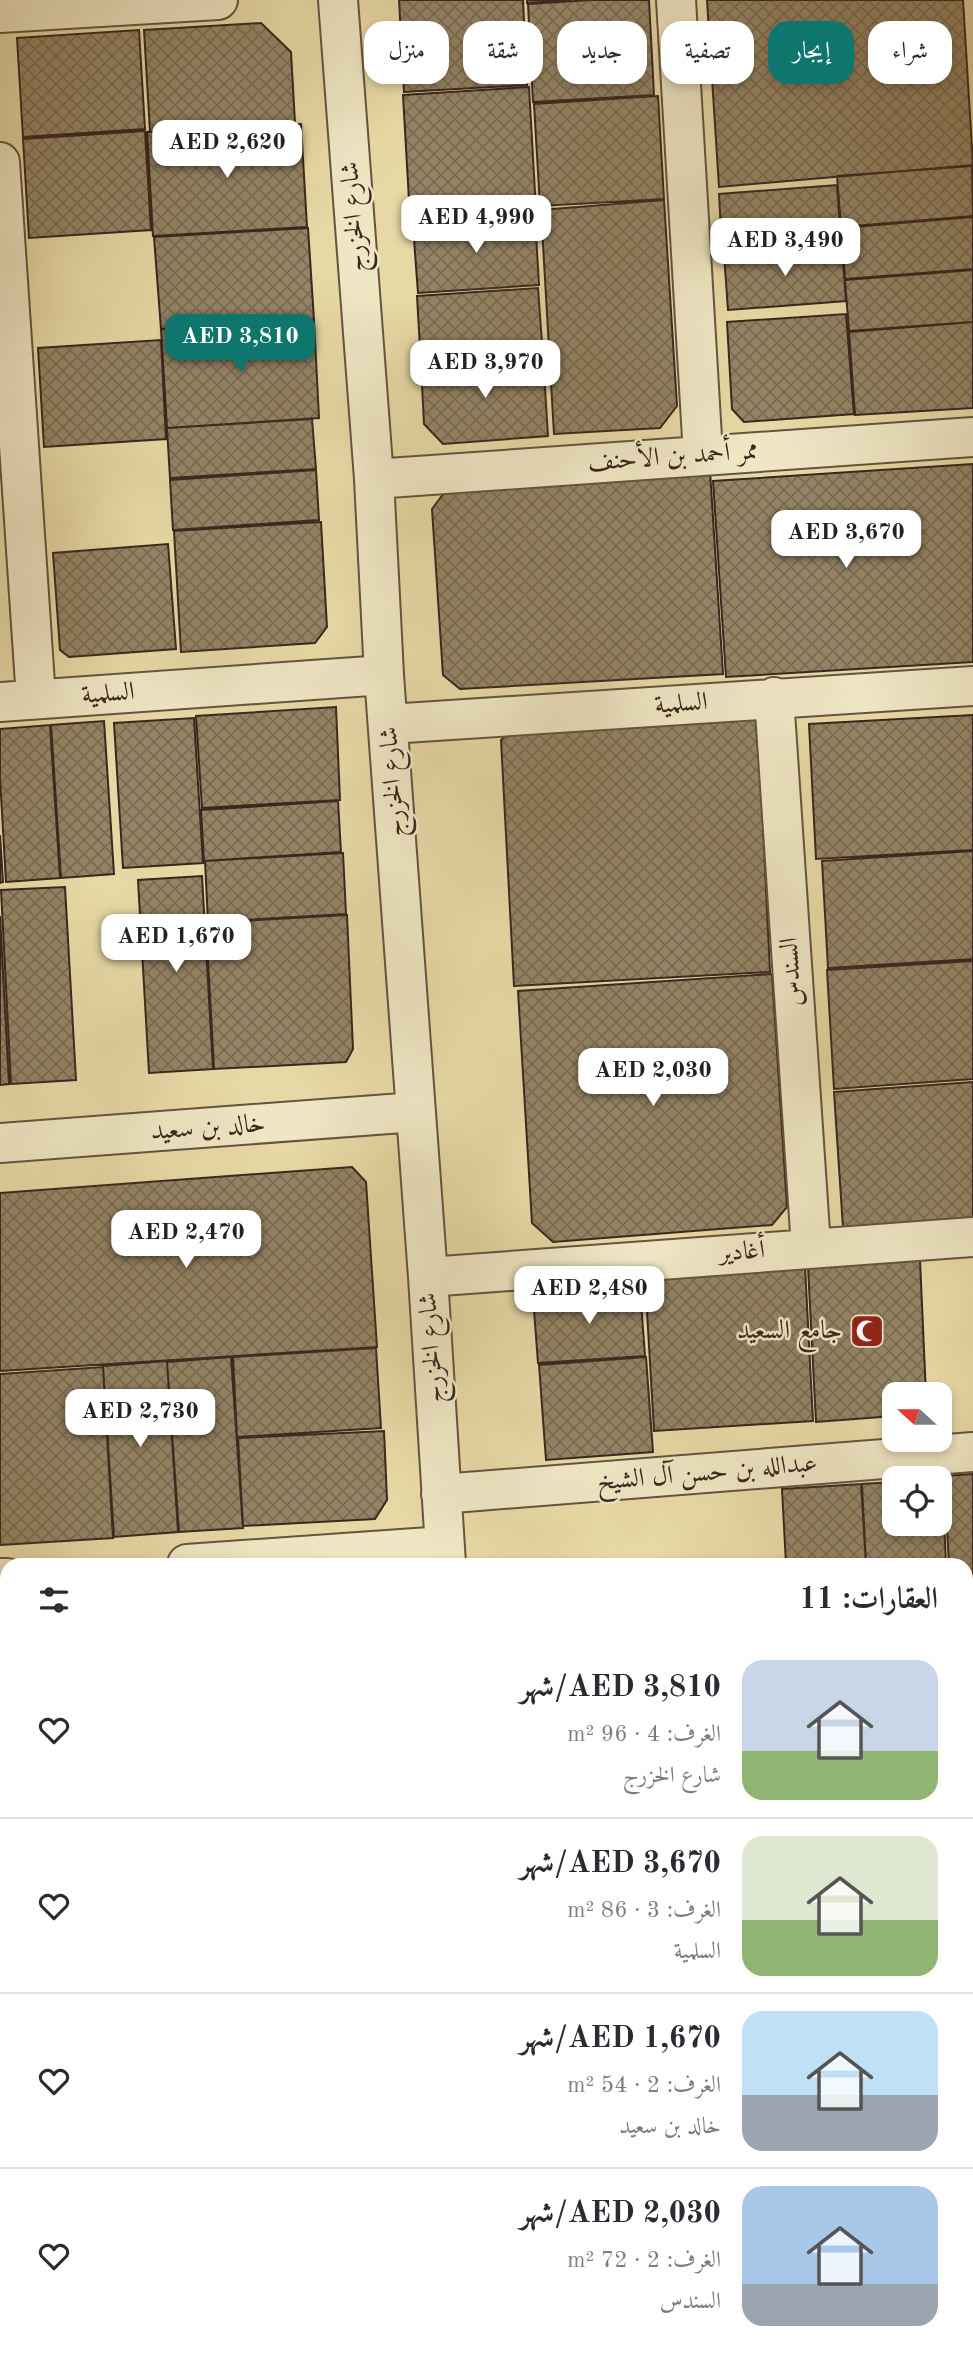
<!DOCTYPE html>
<html lang="ar">
<meta charset="utf-8">
<style>
body{margin:0;font-family:"Old Standard TT",Amiri,serif;background:#f7f7f7;color:#2b2b33;direction:rtl;height:100vh;display:flex;flex-direction:column;font-size:26px;white-space:nowrap}
*{box-sizing:border-box;margin:0}
p{font-size:23px;color:#7c7c81}
.icon{flex:none;width:38px;height:38px;fill:none;stroke:currentColor;stroke-width:2;stroke-linecap:round;stroke-linejoin:round}
.map{position:relative;flex:1;overflow:hidden;direction:ltr}
.panel{position:absolute;left:0px;top:1558px;width:973px;height:800px;display:flex;flex-direction:column;background:#fff;border-radius:21px 21px 0 0;box-shadow:0 4px 10px #0003;direction:rtl}
.panel>*{flex:none}
.top-card{position:absolute;left:21px;top:21px;width:931px;height:63px;direction:rtl;display:flex;gap:14px}
.needle{width:46px;rotate:291deg}
.tools{position:absolute;left:882px;top:1382px;display:grid;gap:14px}
.tools a{display:grid;place-items:center;width:70px;height:70px;border-radius:14px;background:#fff;box-shadow:0 4px 10px #0003;font-size:35px}
.price{position:absolute;translate:-50% -60px;padding:0 16px;border-radius:14px;background:#fff;color:#222;font-size:23px;line-height:46px;filter:drop-shadow(0 2px 4px #0008)}
.price::after{content:'';position:absolute;left:50%;top:42px;width:21px;height:16px;margin-left:-10px;background:inherit;clip-path:polygon(0 0,100% 0,50% 100%)}
.price.current{background:#0f766e;color:#fff}
ul{padding:0;list-style:none}
li{display:flex;align-items:center;gap:21px;height:175px;padding:0 35px}
li+li{border-top:2px solid #e1e1e2}
li span{display:grid;place-items:center;flex:none;width:196px;height:140px;border-radius:21px;color:#555}
li>.icon{margin-inline-start:auto}
span .icon{width:84px;height:84px;fill:#fffc;stroke-width:1}
li b{font-size:30px}
h2{display:flex;justify-content:space-between;align-items:center;height:84px;padding:0 35px;font-size:30px}
.chip{padding:0 24px;border-radius:21px;background:#fff;box-shadow:0 4px 10px #0003;font-size:24px;line-height:63px}
.chip.current{background:#0f766e;color:#fff}
.map>svg:first-child{display:block}
.building{fill:url(#building-cross-hatch);stroke:#3a271f;stroke-width:2}
.lines{fill:none;stroke-linecap:round;stroke-linejoin:round}
.street-casing{stroke:#655440;stroke-width:42}
.street{stroke:#efe6c4;stroke-width:38}
.labels{text-anchor:middle;dominant-baseline:central;stroke-width:5;stroke-linejoin:round;paint-order:stroke}
.street-label{font-size:26px;fill:#3a271f;stroke:#efe6c4}
.poi-label{font-size:26px;fill:#3a271f;stroke:#efe6c4;text-anchor:end}
</style>
<div class="map">
<svg width="973" height="2356" viewBox="0 0 973 2356">
<defs>
<pattern id="building-cross-hatch" width="8" height="8" patternUnits="userSpaceOnUse" patternTransform="scale(1.75)"><rect width="8" height="8" fill="#948465"/><path d="M0 0l8 8M0 8l8-8" fill="none" stroke="#7a6c53"/></pattern>
</defs>
<rect width="100%" height="100%" fill="#e7d9a5"/>
<filter id="stains"><feTurbulence type="fractalNoise" baseFrequency=".00286" numOctaves="4"/><feColorMatrix values="0 0 0 0 .2 0 0 0 0 .09 0 0 0 0 .02 0 0 0 .5 -.17"/></filter>
<radialGradient id="worn" r=".72"><stop offset=".6" stop-color="#630" stop-opacity="0"/><stop offset="1" stop-color="#630" stop-opacity=".3"/></radialGradient>
<path class="building" d="M399,0H523L527,85L404,92Z
M527,0H571L527,3Z
M591,0H649L654,95L533,102L528,4Z
M707,0H963L973,165L719,187Z
M261,23L291,52L295,123L150,132L144,30Z
M139,30L145,129L23,137L17,38Z
M529,87L536,210L410,218L403,95Z
M658,96L664,199L540,206L534,104Z
M301,124L307,227L153,236L147,132Z
M145,131L151,230L29,238L23,139Z
M972,166L973,216L841,227L837,176Z
M837,185L841,241L722,249L719,194Z
M664,200L677,406L660,428L554,434L541,210Z
M535,217L539,285L418,293L413,226Z
M973,217V269L845,279L841,228Z
M308,228L314,320L161,329L154,237Z
M842,245L846,301L728,310L724,254Z
M973,270V322L849,331L845,280Z
M538,288L543,356L421,365L417,296Z
M846,314L854,414L744,422L732,409L727,322Z
M314,320L319,418L167,428L161,329Z
M973,322V408L855,415L849,332Z
M161,340L166,439L44,447L38,348Z
M543,357L548,436L443,444L424,424L421,366Z
M312,419L316,469L170,478L167,428Z
M973,464V662L726,677L713,481Z
M316,470L319,520L173,530L170,480Z
M710,471L723,674L460,689L443,675L432,509L447,489Z
M321,522L327,627L315,643L181,652L174,531Z
M168,544L176,649L69,657L60,650L53,553Z
M336,707L340,800L202,808L196,716Z
M747,712L758,722L770,972L514,986L501,740L519,726Z
M973,715V850L816,859L809,724Z
M194,718L203,863L123,868L114,723Z
M104,721L114,874L61,878L51,725Z
M50,725L60,878L6,882L0,778V729Z
M338,801L341,852L204,861L201,810Z
M0,835L3,882L0,883Z
M973,851V959L828,968L822,861Z
M343,853L346,914L208,922L205,861Z
M202,876L213,1069L149,1073L138,880Z
M65,887L76,1080L11,1084L1,890Z
M347,915L353,1049L346,1062L214,1069L206,923Z
M0,916L9,1084L0,1085Z
M973,961V1079L834,1089L827,970Z
M772,974L787,1207L772,1225L553,1242L532,1223L518,991Z
M973,1082V1219L843,1228L834,1092Z
M352,1167L366,1182L377,1347L0,1371V1193Z
M920,1260L926,1395H894V1416L816,1422L808,1267Z
M805,1266L813,1421L654,1431L645,1277Z
M640,1289L645,1356L538,1363L533,1297Z
M376,1348L381,1428L237,1437L233,1357Z
M231,1357L243,1528L179,1532L167,1362Z
M646,1357L653,1452L546,1460L539,1365Z
M167,1361L178,1532L114,1537L103,1366Z
M103,1367L113,1538L0,1545V1374Z
M384,1431L387,1500L375,1519L243,1526L238,1438Z
M973,1474V1679H966V1564H949L944,1476Z
M940,1479H942L946,1564H866L862,1484L894,1482V1524H940Z
M861,1484L866,1564H786L782,1489Z
M0,1608H7V1737H5Z
M0,1734H3L7,1797V1878L0,1879Z
M966,1747H973V1963H966Z
M7,1931V2054L0,2055V1932Z
M966,1965H973V2054H968Z
M968,2055H973L972,2144Z
M0,2058H7V2201L0,2202Z
M973,2145V2218L969,2146Z
M966,2162H968L973,2246V2261H966Z
M3,2248H7V2328Z
M966,2261H973V2356H861L860,2350H966Z
M8,2350H109L110,2356H8Z
M114,2350H449L450,2356H114Z
M552,2350H806V2356H552Z"/>
<g class="lines">
<g class="street-casing">
<path id="street" d="M338,0L374,479L384,675L428,1277L446,1564
M676,0L703,455
M0,13L218,0
M0,162L36,699
M374,479L973,437
M774,697L811,1247
M0,702L384,675
M389,724L973,686
M0,1143L416,1112
M428,1277L973,1237
M441,1494L973,1452
M187,1564L444,1546
M0,1578H7
M966,1712H973
M0,1913L7,1912
M0,2237L7,2236
M496,2350V2356
M833,2350V2356"/>
</g>
<use href="#street" class="street"/>
</g>
<defs>
<g id="mosque-square" transform="scale(1.75)"><rect x="-9" y="-9" width="18" height="18" rx="4" fill="#8f2418" stroke="#efe6c4"/><path d="M3.5-4.9A6 6 0 1 0 3.5 4.9A5 5 0 1 1 3.5-4.9Z" fill="#fff"/></g>
</defs>
<g fill-rule="evenodd">
<use href="#mosque-square" x="867" y="1331"/>
</g>
<g class="labels">
<g class="street-label">
<text transform="translate(354 217) rotate(-94)">شارع الخزرج</text>
<text transform="translate(673 457) rotate(-4)">ممر أحمد بن الأحنف</text>
<text transform="translate(108 694) rotate(-4)">السلمية</text>
<text transform="translate(681 704) rotate(-4)">السلمية</text>
<text transform="translate(393 782) rotate(-94)">شارع الخزرج</text>
<text transform="translate(792 972) rotate(-94)">السندس</text>
<text transform="translate(208 1128) rotate(-4)">خالد بن سعيد</text>
<text transform="translate(742 1252) rotate(-4)">أغادير</text>
<text transform="translate(432 1348) rotate(-94)">شارع الخزرج</text>
<text transform="translate(707 1473) rotate(-5)">عبدالله بن حسن آل الشيخ</text>
</g>
<g class="poi-label">
<text x="842" y="1331">جامع السعيد</text>
</g>
</g>
<rect width="100%" height="100%" filter="url(#stains)"/>
<rect width="100%" height="100%" fill="url(#worn)"/>
</svg>
<div class="tools">
<a><svg class="needle" viewBox="-14 -14 28 28"><path d="M0-13l5 13h-10z" fill="#e53935"/><path d="M0 13l5-13h-10z" fill="#7c7c81"/></svg></a>
<a><svg class="icon" aria-label="locate" viewBox="0 0 24 24"><circle cx="12" cy="12" r="6"/><path d="M12 2v4M12 18v4M2 12h4M18 12h4"/></svg></a>
</div>
<b class="price" style="left:227px;top:180px">AED 2,620</b>
<b class="price" style="left:476px;top:255px">AED 4,990</b>
<b class="price" style="left:785px;top:278px">AED 3,490</b>
<b class="price current" style="left:240px;top:374px">AED 3,810</b>
<b class="price" style="left:485px;top:400px">AED 3,970</b>
<b class="price" style="left:846px;top:570px">AED 3,670</b>
<b class="price" style="left:176px;top:974px">AED 1,670</b>
<b class="price" style="left:653px;top:1108px">AED 2,030</b>
<b class="price" style="left:186px;top:1270px">AED 2,470</b>
<b class="price" style="left:589px;top:1326px">AED 2,480</b>
<b class="price" style="left:140px;top:1449px">AED 2,730</b>
<div class="top-card">
<a class="chip">شراء</a>
<a class="chip current">إيجار</a>
<a class="chip">تصفية</a>
<a class="chip">جديد</a>
<a class="chip">شقة</a>
<a class="chip">منزل</a>
</div>
<section class="panel">
<h2>العقارات: 11<svg class="icon" aria-label="filters" viewBox="0 0 24 24"><path d="M4 7h16M4 17h16"/><circle cx="9" cy="7" r="2"/><circle cx="15" cy="17" r="2"/></svg></h2>
<ul>
<li><span style="background:linear-gradient(#c9d6e8 65%,#8fb573 0)"><svg class="icon" aria-label="home" viewBox="0 0 24 24"><path d="M3 11l9-7 9 7M6 9v11h12V9"/></svg></span><div><b>AED 3,810/شهر</b><p>الغرف: 4 · 96 m²</p><p>شارع الخزرج</p></div><svg class="icon" aria-label="heart" viewBox="0 0 24 24"><path d="M12 20l-8-8c-3-5 5-10 8-4 3-6 11-1 8 4z"/></svg></li>
<li><span style="background:linear-gradient(#dfe7d0 60%,#8fb573 0)"><svg class="icon" aria-label="home" viewBox="0 0 24 24"><path d="M3 11l9-7 9 7M6 9v11h12V9"/></svg></span><div><b>AED 3,670/شهر</b><p>الغرف: 3 · 86 m²</p><p>السلمية</p></div><svg class="icon" aria-label="heart" viewBox="0 0 24 24"><path d="M12 20l-8-8c-3-5 5-10 8-4 3-6 11-1 8 4z"/></svg></li>
<li><span style="background:linear-gradient(#bfe0f5 60%,#9aa5b1 0)"><svg class="icon" aria-label="home" viewBox="0 0 24 24"><path d="M3 11l9-7 9 7M6 9v11h12V9"/></svg></span><div><b>AED 1,670/شهر</b><p>الغرف: 2 · 54 m²</p><p>خالد بن سعيد</p></div><svg class="icon" aria-label="heart" viewBox="0 0 24 24"><path d="M12 20l-8-8c-3-5 5-10 8-4 3-6 11-1 8 4z"/></svg></li>
<li><span style="background:linear-gradient(#a9c7e8 70%,#9aa5b1 0)"><svg class="icon" aria-label="home" viewBox="0 0 24 24"><path d="M3 11l9-7 9 7M6 9v11h12V9"/></svg></span><div><b>AED 2,030/شهر</b><p>الغرف: 2 · 72 m²</p><p>السندس</p></div><svg class="icon" aria-label="heart" viewBox="0 0 24 24"><path d="M12 20l-8-8c-3-5 5-10 8-4 3-6 11-1 8 4z"/></svg></li>
</ul>
</section>
</div>
